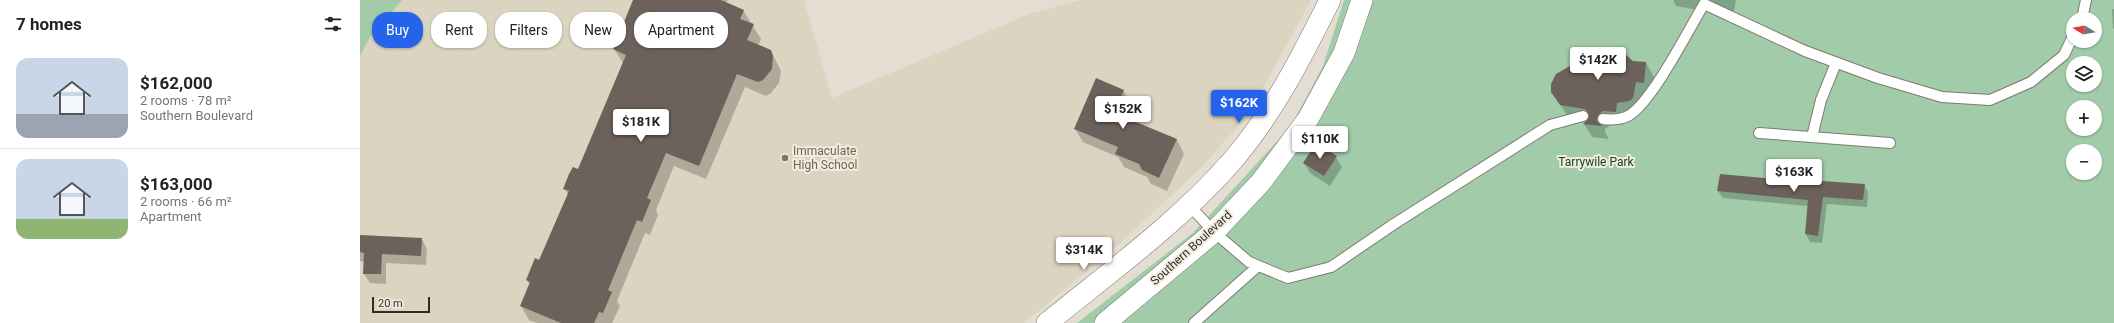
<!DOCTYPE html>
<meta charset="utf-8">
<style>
body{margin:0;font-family:Roboto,sans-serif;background:#f6f6f6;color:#222;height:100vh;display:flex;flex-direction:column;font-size:15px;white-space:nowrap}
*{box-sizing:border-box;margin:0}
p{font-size:13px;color:#767676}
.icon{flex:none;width:22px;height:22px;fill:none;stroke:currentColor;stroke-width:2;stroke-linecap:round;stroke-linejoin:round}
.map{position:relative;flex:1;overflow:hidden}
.panel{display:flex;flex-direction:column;background:#fff;width:360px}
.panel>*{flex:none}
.hud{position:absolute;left:12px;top:12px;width:380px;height:36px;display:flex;gap:8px}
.needle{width:26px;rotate:281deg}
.tools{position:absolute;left:1706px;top:12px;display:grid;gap:8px}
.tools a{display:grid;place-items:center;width:36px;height:36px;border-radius:50%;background:#fff;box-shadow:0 1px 3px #0004;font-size:20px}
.scale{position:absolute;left:12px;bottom:10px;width:58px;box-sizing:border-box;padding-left:4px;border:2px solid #2f2d28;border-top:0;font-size:11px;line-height:14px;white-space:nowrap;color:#2f2d28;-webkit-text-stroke:3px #f1ecdf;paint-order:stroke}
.price{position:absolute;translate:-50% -34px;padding:0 9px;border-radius:4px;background:#fff;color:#222;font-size:13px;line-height:26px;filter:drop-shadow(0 1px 2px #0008)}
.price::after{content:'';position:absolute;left:50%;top:24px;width:12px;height:9px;margin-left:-6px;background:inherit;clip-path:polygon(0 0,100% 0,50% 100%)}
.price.selected{background:#2563eb;color:#fff}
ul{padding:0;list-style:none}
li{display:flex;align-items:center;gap:12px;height:100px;padding:0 16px}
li+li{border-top:1px solid #e0e0e0}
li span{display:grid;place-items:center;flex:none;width:112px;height:80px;border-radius:12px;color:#555}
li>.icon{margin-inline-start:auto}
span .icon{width:48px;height:48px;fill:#fffc;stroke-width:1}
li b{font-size:17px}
h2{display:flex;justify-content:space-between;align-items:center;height:48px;padding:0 16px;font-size:17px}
.pill{padding:0 14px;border-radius:16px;background:#fff;box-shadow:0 1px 3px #0004;font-size:14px;line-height:36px}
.pill.selected{background:#2563eb;color:#fff}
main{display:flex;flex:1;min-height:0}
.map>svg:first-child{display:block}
.built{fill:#dbd4c0}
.green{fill:#a1cba9;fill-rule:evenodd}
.shadow{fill:#0003}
.building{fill:#6d615b}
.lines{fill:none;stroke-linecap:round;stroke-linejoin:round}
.lane-casing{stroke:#7f7a6e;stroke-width:12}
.street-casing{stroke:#7f7a6e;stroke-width:22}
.lane{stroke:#fff;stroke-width:10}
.street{stroke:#fff;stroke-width:21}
.education-dot{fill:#8d6e63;stroke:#f1ecdf;stroke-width:1.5}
.labels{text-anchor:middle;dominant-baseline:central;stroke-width:4;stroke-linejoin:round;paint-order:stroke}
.education-label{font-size:12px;fill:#785e54;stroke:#f1ecdf;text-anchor:start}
.park-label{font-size:12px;fill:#144422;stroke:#f1ecdf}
.street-label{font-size:12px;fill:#2f2d28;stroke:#f1ecdf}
</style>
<main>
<section class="panel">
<h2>7 homes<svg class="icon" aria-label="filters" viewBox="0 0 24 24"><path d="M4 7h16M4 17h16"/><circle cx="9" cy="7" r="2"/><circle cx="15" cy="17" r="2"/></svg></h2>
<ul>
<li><span style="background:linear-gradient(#c9d6e8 70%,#9aa5b1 0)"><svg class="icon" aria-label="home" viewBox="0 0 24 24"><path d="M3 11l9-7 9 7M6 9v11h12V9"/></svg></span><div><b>$162,000</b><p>2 rooms · 78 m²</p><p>Southern Boulevard</p></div></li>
<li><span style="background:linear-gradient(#c9d6e8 75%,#8fb573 0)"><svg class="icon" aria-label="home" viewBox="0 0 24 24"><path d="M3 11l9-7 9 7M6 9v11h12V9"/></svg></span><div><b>$163,000</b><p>2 rooms · 66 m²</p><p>Apartment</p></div></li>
</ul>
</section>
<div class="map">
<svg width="1754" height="323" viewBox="0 0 1754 323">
<rect width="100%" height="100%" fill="#e4ded2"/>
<path class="built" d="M0,0H444L472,98L669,14L721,0H951L897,99L876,128L858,149L842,167L758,245L664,323H0Z"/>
<path class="green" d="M0,0H42L10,37L0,56Z
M984,0H1754V323H717L833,233L931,126L963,66ZM1713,19H1735V41H1713ZM1713,63H1735V85H1713ZM1713,107H1735V129H1713ZM1713,151H1735V173H1713Z"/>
<path class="shadow" d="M274,0H368L366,3L383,10L401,39L398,46L411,51L421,71L419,83L411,93L406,96L385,87L346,179L314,166L296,210L298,215L290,235L285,233L257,301L260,306L252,323H177L169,320L161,306L170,286L167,280L180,262L208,195L205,189L218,171L263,63L254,49Z
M1313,0H1376L1373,16L1316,6Z
M1752,9H1754V29L1753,28Z
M1272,62L1286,63L1294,77L1292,96L1264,117L1263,125L1252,124L1245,129V132L1249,139L1232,137L1224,124L1227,122L1209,118L1192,92Z
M763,90L771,104L766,117L767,119L817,140L824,154L807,191L791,184L787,177L764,167L758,157L723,142L715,129Z
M976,157L982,167L970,186L950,173L944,163Z
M1449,183L1504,185L1508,192L1507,207L1467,204L1462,243L1450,242L1446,234L1448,206L1363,198L1358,191Z
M0,236L62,239L67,249L66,265L26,263V284L10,283L4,274L5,262L0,261Z"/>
<path class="building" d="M273,0H361L384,10L380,19L394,24L387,40L411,50L413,56L412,69L403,80L398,82L377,74L339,166L306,153L287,198L291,200L282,222L277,220L248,290L252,292L243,313L239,312L234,323H201L160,306L170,282L166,280L175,258L179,260L209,191L203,189L209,174L213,167L218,169L266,55L253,49Z
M1212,48L1244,51L1249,48L1260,50L1273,61L1286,62L1284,83L1276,82L1273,98L1269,101L1257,103L1256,112L1243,111L1238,115L1237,121L1242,126L1223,124L1229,118L1228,112L1225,109L1200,105L1191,92V84L1196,74L1210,66Z
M736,78L764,90L757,106L762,108L759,115L817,139L799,178L782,170L779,164L755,154L758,147L714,129Z
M956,143L977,156L964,176L943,163Z
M1360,174L1448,182V180L1505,184L1503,200L1463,197L1458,236L1445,234L1448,200L1357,191Z
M0,235L62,238L61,256L22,254L21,274H3L4,253L0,252Z"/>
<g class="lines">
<g class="lane-casing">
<path id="lane" d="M1722,19L1726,0
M1243,119C1251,120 1260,120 1268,116C1291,104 1329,29 1344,4L1445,51L1518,78L1582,97L1630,100L1671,82L1704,55L1713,36
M1399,133L1530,143
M1452,137L1461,100L1476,63
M830,206L854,232L889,262L928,278L971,267L1034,224L1190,125L1223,116
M834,323L898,266"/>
</g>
<g class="street-casing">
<path id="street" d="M687,323C751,271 819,222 873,160C914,112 942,56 970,0
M745,323L854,232L901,182L948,119L984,53L1002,0"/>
</g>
<use href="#lane" class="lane"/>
<use href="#street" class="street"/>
</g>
<circle class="education-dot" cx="425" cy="158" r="4"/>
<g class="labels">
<g class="education-label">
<text x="433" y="151">Immaculate<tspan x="433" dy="14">High School</tspan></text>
</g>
<g class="park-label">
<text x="1236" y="162">Tarrywile Park</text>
</g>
<g class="street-label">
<text transform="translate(831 248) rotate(-42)">Southern Boulevard</text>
</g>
</g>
</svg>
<div class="tools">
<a><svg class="needle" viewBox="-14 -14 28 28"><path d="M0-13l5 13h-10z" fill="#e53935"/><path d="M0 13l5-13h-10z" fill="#767676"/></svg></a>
<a><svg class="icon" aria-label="layers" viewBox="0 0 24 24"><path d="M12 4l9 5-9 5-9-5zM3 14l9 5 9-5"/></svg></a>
<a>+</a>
<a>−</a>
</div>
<div class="scale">20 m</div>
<b class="price" style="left:1238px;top:81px">$142K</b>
<b class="price selected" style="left:879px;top:124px">$162K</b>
<b class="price" style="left:763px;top:130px">$152K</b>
<b class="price" style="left:281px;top:143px">$181K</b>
<b class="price" style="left:960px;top:160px">$110K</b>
<b class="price" style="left:1434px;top:193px">$163K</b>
<b class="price" style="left:724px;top:271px">$314K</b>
<div class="hud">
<a class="pill selected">Buy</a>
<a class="pill">Rent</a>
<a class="pill">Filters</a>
<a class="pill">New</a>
<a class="pill">Apartment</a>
</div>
</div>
</main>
